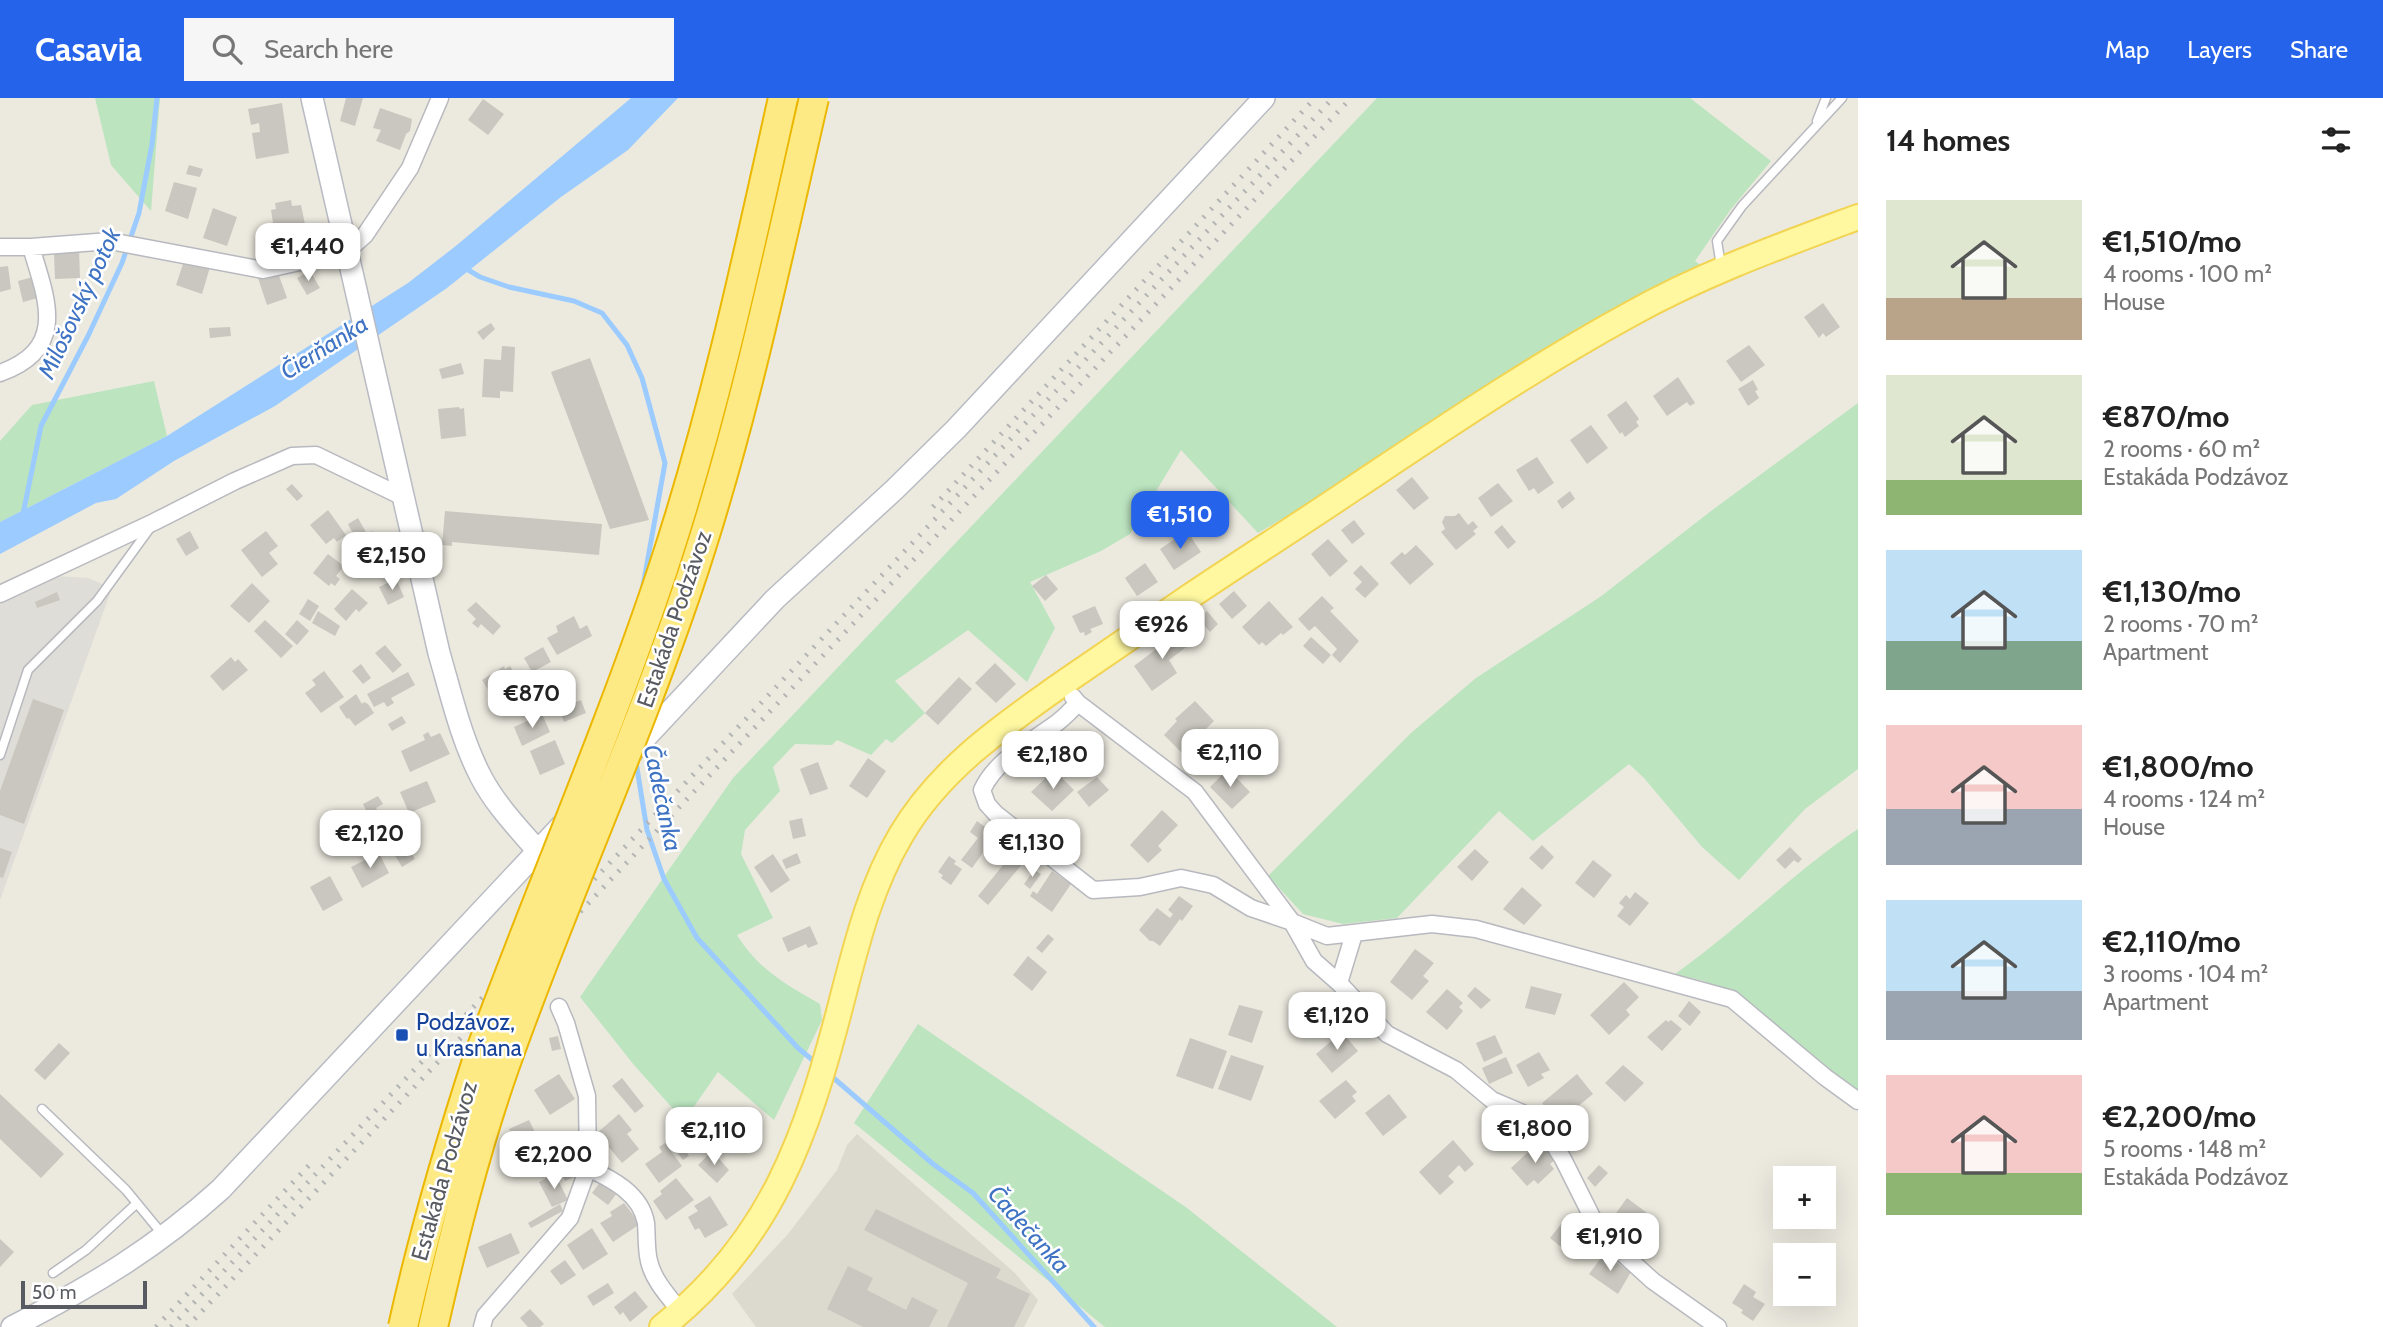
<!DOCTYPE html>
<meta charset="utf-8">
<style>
body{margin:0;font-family:Cabin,sans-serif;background:#f6f6f6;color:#222;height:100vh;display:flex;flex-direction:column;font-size:26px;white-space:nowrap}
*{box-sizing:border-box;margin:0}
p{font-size:23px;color:#767676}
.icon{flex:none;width:38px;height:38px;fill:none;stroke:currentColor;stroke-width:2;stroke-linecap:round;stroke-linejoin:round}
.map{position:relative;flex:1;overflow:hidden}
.panel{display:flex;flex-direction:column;background:#fff;width:525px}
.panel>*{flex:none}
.buttons{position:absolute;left:1773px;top:1068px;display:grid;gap:14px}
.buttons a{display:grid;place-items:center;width:63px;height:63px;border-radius:0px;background:#fff;box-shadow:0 7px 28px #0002;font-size:35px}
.scale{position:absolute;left:21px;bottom:18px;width:126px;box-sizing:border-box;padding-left:7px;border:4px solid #585b61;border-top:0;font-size:19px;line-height:24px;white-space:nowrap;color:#585b61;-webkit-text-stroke:5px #fff;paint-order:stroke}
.price{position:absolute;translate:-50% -60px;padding:0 16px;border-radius:14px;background:#fff;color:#222;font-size:23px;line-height:46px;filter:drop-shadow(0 2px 4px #0008)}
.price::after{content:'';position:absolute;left:50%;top:42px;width:21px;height:16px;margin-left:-10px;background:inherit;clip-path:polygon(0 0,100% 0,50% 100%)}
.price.current{background:#2563eb;color:#fff}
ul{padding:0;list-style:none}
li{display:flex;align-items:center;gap:21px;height:175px;padding:0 28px}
li span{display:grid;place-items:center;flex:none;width:196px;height:140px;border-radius:0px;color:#555}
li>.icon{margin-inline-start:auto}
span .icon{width:84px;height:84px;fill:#fffc;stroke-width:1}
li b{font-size:30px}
h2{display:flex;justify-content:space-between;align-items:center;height:84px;padding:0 28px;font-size:30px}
header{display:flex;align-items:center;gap:42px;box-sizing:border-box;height:98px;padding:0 35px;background:#2563eb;color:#fff}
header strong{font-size:33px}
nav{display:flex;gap:38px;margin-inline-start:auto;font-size:24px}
.search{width:490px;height:63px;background:#f6f6f6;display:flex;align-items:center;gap:18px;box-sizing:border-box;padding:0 24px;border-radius:0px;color:#767676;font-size:26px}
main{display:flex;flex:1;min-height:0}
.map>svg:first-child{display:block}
.industrial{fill:#dfddd7}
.education{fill:#dcdace}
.green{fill:#bbe4bf}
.water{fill:#9ccbff}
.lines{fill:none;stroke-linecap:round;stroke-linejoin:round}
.stream{stroke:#9ccbff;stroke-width:5}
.building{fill:#c9c7bf}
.lane-casing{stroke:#b8b9bf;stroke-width:11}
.street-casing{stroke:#b8b9bf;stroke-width:19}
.secondary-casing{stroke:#b8bbc2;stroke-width:24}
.primary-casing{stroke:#f2d452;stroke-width:28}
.lane{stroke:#fff;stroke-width:8}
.street{stroke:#fff;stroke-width:16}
.secondary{stroke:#fff;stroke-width:21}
.primary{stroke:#fff8a1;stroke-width:24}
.rail{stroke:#b3b4b4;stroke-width:5;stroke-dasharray:2 9;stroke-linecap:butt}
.highway-bridge-casing{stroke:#ebb700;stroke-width:32;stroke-linecap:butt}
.highway-bridge{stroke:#feea85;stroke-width:28}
.transit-dot{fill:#1a4fb4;stroke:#fff;stroke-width:2.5}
.labels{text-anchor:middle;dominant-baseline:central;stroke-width:5;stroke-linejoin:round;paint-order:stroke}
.street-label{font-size:23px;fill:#585b61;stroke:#fff}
.transit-label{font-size:23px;fill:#164399;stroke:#fff;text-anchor:start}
.water-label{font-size:24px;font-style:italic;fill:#3f73c3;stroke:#fff}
</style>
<header>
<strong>Casavia</strong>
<div class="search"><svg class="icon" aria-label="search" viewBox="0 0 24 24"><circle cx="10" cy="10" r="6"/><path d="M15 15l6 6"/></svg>Search here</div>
<nav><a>Map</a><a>Layers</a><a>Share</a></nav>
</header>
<main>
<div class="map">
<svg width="1858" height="1229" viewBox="0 0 1858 1229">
<rect width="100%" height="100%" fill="#eceadf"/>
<path class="industrial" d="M55,478L88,480L112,490L0,802V504Z"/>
<path class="education" d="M857,1036L1015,1175L1038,1202L1024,1229H756L732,1196L788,1136L837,1072L847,1047Z"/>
<path class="green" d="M95,0H160L151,113L111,67Z
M1377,0H1690L1771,63L1731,111L1695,163L1707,172L1258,435L1181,352L1130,436L1101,453L1030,484L1055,530L1027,584L968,532L895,583L925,615L892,645L886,641L871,657L837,642L832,647L795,646L773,669L780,693L745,732L741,756L773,820L737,837C758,871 786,887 820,906L822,922L774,1022L718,974L684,1023L634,967L580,899L733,680Z
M154,283L167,338L0,424V343L32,307Z
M1858,305V671L1805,711L1739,782L1702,749L1644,680L1629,666L1533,743L1499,713L1397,820L1343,826L1303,816L1268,778L1411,635L1476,580L1600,499L1715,410Z
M1858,731V994L1731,896L1704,883L1675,876C1739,831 1793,774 1858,731Z
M918,926L1187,1110L1337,1229H1105L854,1025Z"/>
<path class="water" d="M631,0H678L628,52L561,99L447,190L275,308L174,363L116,401L96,405L0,456V424L167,338L408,185L457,147Z"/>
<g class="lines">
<path class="stream" d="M465,170L480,179L509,189L574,203L602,215L627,247L642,280L665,365L643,488
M23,416L41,328L88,238L122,165L139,115L152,46L157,0
M636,664L647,732L664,781L697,840L798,950L816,965
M829,976L933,1066L973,1095L1094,1229"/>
</g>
<path class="building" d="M346,0H363L355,28L340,23Z
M483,1L504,16L488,37L468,22Z
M282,5L289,55L256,61L252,35L260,34L259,25L251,27L248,11Z
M380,10L412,21L410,33L406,36L400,52L376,43L381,32L373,30Z
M189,67L203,71L200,79L186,76Z
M174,84L197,90L188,121L165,113Z
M291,102L292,108L301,107L306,131L275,137L271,112L276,111L275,105Z
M213,110L237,119L227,148L203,140Z
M79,150L80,180L55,181L54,156H59V151Z
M185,160L210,169L202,196L176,187Z
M8,168L11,191L0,194V169Z
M277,172L287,200L267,207L257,177Z
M310,173L320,190L307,197L297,180Z
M33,179L38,200L23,204L18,183Z
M1823,205L1840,229L1826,239L1823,235L1819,240L1804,219Z
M491,225L495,231L483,242L477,234Z
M230,229L231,238L210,240L209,230Z
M1749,247L1765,267L1741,284L1726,263Z
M502,248L515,249L513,294L500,293V300L482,299L484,261L501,262Z
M590,260L632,375L649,422L610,431L551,274Z
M461,265L464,276L442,281L439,271Z
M1678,279L1695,305L1690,308L1687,304L1667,318L1653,298Z
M1753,282L1758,292L1755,293L1759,300L1748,308L1738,291Z
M1626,303L1639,321L1636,324L1639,328L1625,339L1622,334L1620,336L1607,317Z
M459,309L460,311L464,310L466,338L441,341L438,311Z
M1591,327L1608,350L1587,366L1570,342Z
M1537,359L1554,385L1538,396L1534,390L1529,393L1516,372Z
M1412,379L1429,400L1414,412L1396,392Z
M1498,385L1513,403L1491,419L1478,400Z
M292,386L303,398L297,403L286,391Z
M1570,393L1575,401L1562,411L1557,403Z
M328,412L346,437L337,444L334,440L326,446L310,427Z
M445,413L602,426L599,457L452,444V448L442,447Z
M1459,415L1468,427L1473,423L1478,429L1473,433L1476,436L1456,452L1441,434L1445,431L1442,424L1445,418H1455Z
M358,420L367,436L372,433L378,443L381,441L393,462L368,476L356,455L361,452L348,426Z
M1354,422L1365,436L1352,446L1341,432Z
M1502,427L1516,444L1508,451L1494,434Z
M190,433L199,450L186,458L176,441Z
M266,433L278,448L269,455L278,466L262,479L241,452Z
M1187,433L1201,454L1174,472L1160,451Z
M1328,441L1348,463L1330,479L1311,456Z
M1416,447L1434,466L1410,487L1390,465L1402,454L1405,457Z
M328,456L344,468L336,478L340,481L335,488L331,485L329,488L313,475Z
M1145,465L1158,484L1137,498L1125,480Z
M1361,467L1379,486L1365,500L1355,491L1362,484L1353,475Z
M1046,477L1058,491L1045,503L1032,488Z
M396,481L404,499L388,507L379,489Z
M252,485L270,503L249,525L230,508Z
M352,491L368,505L359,514L356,511L346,523L334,511Z
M1234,493L1247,508L1232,521L1219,506Z
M57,494L60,502L37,510L35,504Z
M1322,498L1334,510L1330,513L1359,543L1340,565L1332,557L1337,551L1315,528L1309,533L1298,521Z
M308,501L319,508L310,523L299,516Z
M1269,503L1293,529L1283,537L1281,535L1266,548L1262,544L1259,547L1242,529Z
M476,504L501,528L493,537L481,526L478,530L472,525L476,521L467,512Z
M1095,508L1103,526L1090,531L1092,534L1085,538L1084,534L1080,535L1072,518Z
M318,513L340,528L335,538L312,525Z
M1207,513L1218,526L1210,534L1198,520Z
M574,518L580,531L587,527L592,538L557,557L547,540L558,534L556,528Z
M265,522L293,548L281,560L254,533Z
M297,522L309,533L297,547L285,536Z
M1180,533L1182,536L1186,534L1193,544L1169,562L1177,575L1152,593L1134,568Z
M1311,539L1331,557L1323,566L1303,548Z
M385,547L402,567L393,575L375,555Z
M543,549L551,564L532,574L524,560Z
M231,559L235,564L238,561L248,572L223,593L210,578Z
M995,565L1016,586L996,605L975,585Z
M361,566L371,580L363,586L352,573Z
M504,568L505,571L510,568L521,586L516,589L521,596L499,609L482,582Z
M324,573L344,599L321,615L305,595L316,587L312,582Z
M408,574L415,587L391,600L394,605L387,609L384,604L374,609L367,596Z
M959,579L972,591L938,627L925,615Z
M356,596L362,606L364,604L368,606L374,615L355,628L349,620L347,621L339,609Z
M33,601L64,612L24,726L0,717V693Z
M581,602L586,615L564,624L559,611Z
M1195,603L1214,623L1182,655L1164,637L1177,623L1175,621Z
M542,616L550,634L522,648L514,629Z
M402,618L406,625L392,633L388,626Z
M428,634L431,639L440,635L450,656L410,674L401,653L425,642L423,637Z
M555,642L565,666L540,677L530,653Z
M1245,650L1255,661L1243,671L1233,659Z
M868,660L886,673L867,700L849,688Z
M818,664L828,691L810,697L800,671Z
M1228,671L1250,694L1232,711L1210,689Z
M1054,672L1074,692L1052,713L1031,694Z
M1097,679L1109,692L1089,709L1077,694Z
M427,683L436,704L409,715L400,694Z
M378,698L383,706L376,710L379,716L370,721L363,706Z
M1162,712L1178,727L1158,748L1162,752L1148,765L1130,747Z
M802,720L806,738L793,741L789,723Z
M977,723L996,737L972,770L961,762L978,740L970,734Z
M401,738L415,761L402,769L388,746Z
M1542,747L1554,759L1542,772L1529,760Z
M1790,749L1802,761L1798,765L1794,762L1785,771L1776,762Z
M0,750L12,754L3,780L0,779Z
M1475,751L1489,764L1472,783L1457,769Z
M379,755L389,775L362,790L351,769Z
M797,755L801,765L786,771L782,762Z
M773,756L790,782L771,795L754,769Z
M1012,756L1023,765L988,807L978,798Z
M949,758L956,763L954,766L962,771L951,787L941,780L943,777L938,774Z
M1593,762L1612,777L1594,800L1575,785Z
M1034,772L1041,776L1030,791L1024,786Z
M1052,773L1071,786L1052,814L1030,798L1033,793L1037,796Z
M330,778L343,802L323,813L310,789Z
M1522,789L1542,807L1524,827L1503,811Z
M1635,794L1649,805L1630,828L1617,818L1624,809L1619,805L1626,797L1630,801Z
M1179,798L1193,808L1182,823L1180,821L1160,848L1153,843H1150L1139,832L1157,810L1170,820L1173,816L1168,812Z
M810,828L818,846L808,850L806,846L788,854L782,840Z
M1048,836L1054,841L1042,855L1036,850Z
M1415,851L1434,865L1423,878L1429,883L1412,902L1390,884Z
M1028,858L1047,874L1032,893L1013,877Z
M1624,884L1639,899L1626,912L1630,917L1609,937L1590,917Z
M1531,888L1562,896L1555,917L1525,910Z
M1475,889L1491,902L1481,911L1467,898Z
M1447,891L1463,905L1459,909L1463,913L1447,932L1426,914Z
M1689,903L1701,914L1690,928L1678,918Z
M1239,907L1263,913L1252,945L1228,937Z
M1666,922L1668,924L1671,922L1682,931L1662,953L1647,939Z
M1342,934L1358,953L1332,975L1316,956Z
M1495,937L1503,955L1484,964L1476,945Z
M558,938L561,951L552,953L549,940Z
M1190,940L1227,953L1213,991L1176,978Z
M59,945L70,955L45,982L34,972Z
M1539,954L1550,972L1541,976L1544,980L1528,989L1516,967Z
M1231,957L1264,968L1251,1003L1218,991Z
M1506,959L1513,975L1489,986L1482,970Z
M1623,967L1644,985L1625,1004L1605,985Z
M559,976L575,1001L550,1017L534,992Z
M1577,976L1593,996L1572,1013L1576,1018L1565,1027L1561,1023L1558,1025L1542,1005Z
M622,980L644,1008L635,1015L612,988Z
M1346,982L1357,994L1352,998L1356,1003L1335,1021L1319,1003Z
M0,996L64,1056L41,1080L0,1041Z
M1389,996L1407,1019L1383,1038L1365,1015Z
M722,1014L737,1030L721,1044L707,1029Z
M619,1016L632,1032L627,1036L639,1051L622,1065L597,1035Z
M529,1022L542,1049L522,1059L509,1031Z
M570,1036L579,1047L560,1062L552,1051Z
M676,1039L689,1058L683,1062L669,1044Z
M1453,1042L1474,1066L1465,1074L1459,1067L1448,1078L1454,1084L1440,1097L1419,1074Z
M1540,1043L1557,1060L1550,1066L1554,1071L1538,1086L1534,1082L1527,1088L1511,1070Z
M665,1045L682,1068L659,1085L645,1066L662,1054L659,1049Z
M712,1053L729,1072L717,1085L698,1067Z
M546,1056L550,1065L526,1075L523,1066Z
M568,1063L576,1078L565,1083L558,1067Z
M1599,1067L1608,1075L1595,1089L1587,1080Z
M555,1076L568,1102L552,1109L539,1084Z
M676,1080L694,1102L666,1122L653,1103L662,1096L660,1093Z
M601,1083L617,1095L608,1107L592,1095Z
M710,1098L728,1127L705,1140L699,1130L695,1132L688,1119L698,1113L694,1108Z
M1627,1100L1651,1118L1629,1148L1606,1129Z
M624,1105L640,1126L613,1144L600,1125L612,1118L610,1114Z
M560,1106L563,1113L531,1130L528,1125Z
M876,1111L1001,1171L996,1180L1030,1196L1014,1229H947L968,1185L864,1132Z
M1566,1120L1586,1137L1571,1157L1550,1140Z
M592,1130L608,1156L583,1172L567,1147Z
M511,1135L520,1155L487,1170L478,1149Z
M0,1141L14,1154L0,1169Z
M1606,1153L1613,1158L1611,1161L1631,1174L1618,1196L1589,1176Z
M565,1162L576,1177L561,1187L550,1173Z
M848,1168L873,1180L867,1192L906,1212L912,1199L938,1212L929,1229H863L827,1211Z
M608,1185L614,1195L593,1208L587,1198Z
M1744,1186L1756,1194L1753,1199L1765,1206L1753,1223L1741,1215L1743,1212L1732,1205Z
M635,1193L648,1209L630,1224L623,1214L620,1217L614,1209Z
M530,1211L544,1226L540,1229H528L520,1220Z"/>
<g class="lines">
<g class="lane-casing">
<path id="lane" d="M1817,23L1826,0
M1721,168L1717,143L1742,108L1842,0
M0,657L28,572L97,503L150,430
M42,1011L126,1092L163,1137
M53,1175L86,1152L136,1106"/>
</g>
<g class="street-casing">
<path id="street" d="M0,149H31L110,143L263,172L346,154L365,137L410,70L440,0
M0,275C68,251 47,202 31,149
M0,496L154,424L235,383L292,358L316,357L403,399
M1073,599L1078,605L1195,694L1292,824L1327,838L1432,826L1476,831L1732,901L1825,979L1858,1003
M1078,605C1070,613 1063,621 1054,627C1028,646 996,662 982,692L987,706L996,716L1093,792L1140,789L1181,780L1213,787L1251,810L1292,824L1314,863L1339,885L1387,936L1456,972L1492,1002L1527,1017L1548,1037L1563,1061L1600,1135L1653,1183L1718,1229
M1339,885L1354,836
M588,1070C612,1081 641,1096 646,1125C647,1137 646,1151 649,1163C653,1182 669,1199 681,1214
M482,1229L485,1218L570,1120L588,1070L587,998L566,925L559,909"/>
</g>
<g class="secondary-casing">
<path id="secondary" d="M312,0L439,555C451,596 461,641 481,679C495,706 517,729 537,752
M631,655L775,501L894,392L956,331L1264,0
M12,1229C89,1190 156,1150 221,1091L565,724"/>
</g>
<g class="primary-casing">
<path id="primary" d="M662,1229C772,1142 807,1037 841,906C856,848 870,789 901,737C939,672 1001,629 1062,586C1104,557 1146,528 1189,499C1244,462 1299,427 1354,390C1444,330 1534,269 1629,217C1702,176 1780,148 1858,119"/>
</g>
<use href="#lane" class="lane"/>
<use href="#street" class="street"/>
<use href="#secondary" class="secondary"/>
<use href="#primary" class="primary"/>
<path class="rail" d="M933,409L1315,0
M156,1229L314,1062
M171,1229L1333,0
M187,1229L1351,0"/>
<g class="highway-bridge-casing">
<path id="highway-bridge" d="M403,1229C423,1138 449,1049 478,960C538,796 608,636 663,471C714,317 748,158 783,0
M433,1229C453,1141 475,1052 505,967C562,806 633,651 688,489C742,330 776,164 814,0"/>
</g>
<use href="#highway-bridge" class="highway-bridge"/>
</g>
<rect class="transit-dot" x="395" y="930" width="14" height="14" rx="3.5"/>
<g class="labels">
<g class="street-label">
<text transform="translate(674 521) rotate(-71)">Estakáda Podzávoz</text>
<text transform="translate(444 1073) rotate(-74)">Estakáda Podzávoz</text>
</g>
<g class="transit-label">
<text x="416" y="924">Podzávoz,<tspan x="416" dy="26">u Krasňana</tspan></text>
</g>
<g class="water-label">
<text transform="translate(79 205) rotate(-65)">Milošovský potok</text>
<text transform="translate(324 249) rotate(-32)">Čierňanka</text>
<text transform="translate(663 700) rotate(78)">Čadečanka</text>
<text transform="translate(1029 1131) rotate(48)">Čadečanka</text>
</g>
</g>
</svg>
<div class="buttons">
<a>+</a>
<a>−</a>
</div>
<div class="scale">50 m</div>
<b class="price" style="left:308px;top:185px">€1,440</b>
<b class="price current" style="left:1180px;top:453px">€1,510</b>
<b class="price" style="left:392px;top:494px">€2,150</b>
<b class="price" style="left:1162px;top:563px">€926</b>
<b class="price" style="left:532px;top:632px">€870</b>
<b class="price" style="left:1230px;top:691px">€2,110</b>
<b class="price" style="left:1053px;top:693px">€2,180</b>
<b class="price" style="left:370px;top:772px">€2,120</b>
<b class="price" style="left:1032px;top:781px">€1,130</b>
<b class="price" style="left:1337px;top:954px">€1,120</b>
<b class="price" style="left:1535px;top:1067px">€1,800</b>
<b class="price" style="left:714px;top:1069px">€2,110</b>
<b class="price" style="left:554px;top:1093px">€2,200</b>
<b class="price" style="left:1610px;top:1175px">€1,910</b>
</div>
<section class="panel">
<h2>14 homes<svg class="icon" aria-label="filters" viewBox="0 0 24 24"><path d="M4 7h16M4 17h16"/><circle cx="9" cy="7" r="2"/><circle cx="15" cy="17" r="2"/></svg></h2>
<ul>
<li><span style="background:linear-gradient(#dfe7d0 70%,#b9a48a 0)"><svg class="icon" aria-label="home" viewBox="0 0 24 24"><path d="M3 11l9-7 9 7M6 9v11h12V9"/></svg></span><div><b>€1,510/mo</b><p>4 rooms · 100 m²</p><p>House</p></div></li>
<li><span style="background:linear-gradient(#dfe7d0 75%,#8fb573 0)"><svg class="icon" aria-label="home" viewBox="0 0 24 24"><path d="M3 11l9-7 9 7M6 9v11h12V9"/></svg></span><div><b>€870/mo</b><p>2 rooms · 60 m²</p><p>Estakáda Podzávoz</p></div></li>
<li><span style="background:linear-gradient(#bfe0f5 65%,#7fa58c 0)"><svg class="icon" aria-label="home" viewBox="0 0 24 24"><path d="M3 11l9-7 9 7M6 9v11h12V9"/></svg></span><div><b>€1,130/mo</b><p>2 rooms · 70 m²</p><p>Apartment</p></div></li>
<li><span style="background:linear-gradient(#f6c9c9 60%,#9aa5b1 0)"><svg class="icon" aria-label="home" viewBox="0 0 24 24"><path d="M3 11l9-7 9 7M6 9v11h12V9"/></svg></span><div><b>€1,800/mo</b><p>4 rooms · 124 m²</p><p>House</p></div></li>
<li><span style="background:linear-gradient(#bfe0f5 65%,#9aa5b1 0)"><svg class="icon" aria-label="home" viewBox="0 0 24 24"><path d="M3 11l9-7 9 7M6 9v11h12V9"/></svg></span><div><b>€2,110/mo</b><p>3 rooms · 104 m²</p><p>Apartment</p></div></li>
<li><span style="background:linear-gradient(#f6c9c9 70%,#8fb573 0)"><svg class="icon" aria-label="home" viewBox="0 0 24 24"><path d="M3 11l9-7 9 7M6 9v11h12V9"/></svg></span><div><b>€2,200/mo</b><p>5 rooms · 148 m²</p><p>Estakáda Podzávoz</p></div></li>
</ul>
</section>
</main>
